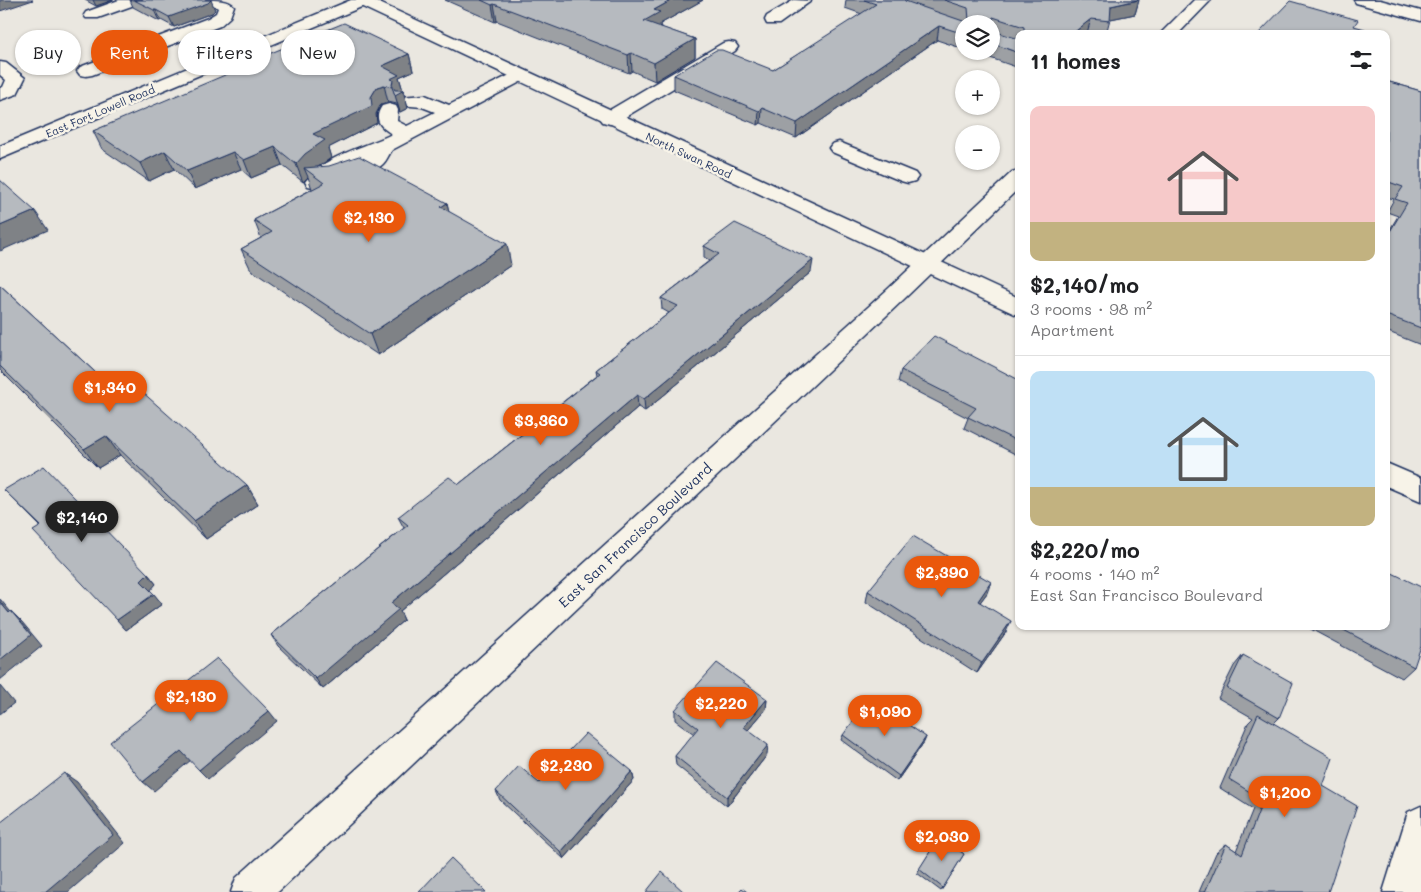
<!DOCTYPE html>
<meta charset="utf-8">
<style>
body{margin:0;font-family:Mali,sans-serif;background:#f6f6f6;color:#202124;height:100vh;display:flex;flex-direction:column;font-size:19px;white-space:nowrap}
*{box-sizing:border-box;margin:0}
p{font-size:16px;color:#757577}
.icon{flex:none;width:28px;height:28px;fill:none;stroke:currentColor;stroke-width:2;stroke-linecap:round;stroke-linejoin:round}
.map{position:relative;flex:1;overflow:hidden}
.details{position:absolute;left:1015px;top:30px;width:375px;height:600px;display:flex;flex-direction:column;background:#fff;border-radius:10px;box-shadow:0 1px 4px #0004}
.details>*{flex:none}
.guide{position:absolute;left:15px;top:30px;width:475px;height:45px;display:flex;gap:10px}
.tools{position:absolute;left:955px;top:15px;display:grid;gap:10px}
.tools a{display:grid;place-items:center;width:45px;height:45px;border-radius:50%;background:#fff;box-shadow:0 1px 4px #0004;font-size:25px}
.price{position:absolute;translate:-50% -42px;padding:0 11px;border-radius:18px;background:#ea580c;color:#fff;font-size:16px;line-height:32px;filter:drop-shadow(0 1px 2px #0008)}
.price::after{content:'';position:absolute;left:50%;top:30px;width:15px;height:11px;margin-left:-8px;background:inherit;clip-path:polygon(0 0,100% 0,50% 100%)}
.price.on{background:#222;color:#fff}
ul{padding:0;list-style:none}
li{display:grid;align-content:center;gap:10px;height:265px;padding:0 15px}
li+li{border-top:1px solid #e0e0e0}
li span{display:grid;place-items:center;height:155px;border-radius:10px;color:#555}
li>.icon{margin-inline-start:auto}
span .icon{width:90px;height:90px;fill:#fffc;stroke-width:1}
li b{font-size:21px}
h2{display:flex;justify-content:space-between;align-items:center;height:60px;padding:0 15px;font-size:21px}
.pill{padding:0 18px;border-radius:22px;background:#fff;box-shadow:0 1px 4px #0004;font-size:18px;line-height:45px}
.pill.on{background:#ea580c;color:#fff}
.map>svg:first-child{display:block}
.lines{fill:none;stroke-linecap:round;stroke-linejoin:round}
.minor-casing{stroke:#1b2f5e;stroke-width:3}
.major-casing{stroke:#1b2f5e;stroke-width:3}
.minor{fill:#f7f3e8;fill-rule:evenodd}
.major{fill:#f7f3e8;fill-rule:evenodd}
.wall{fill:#9da0a4;stroke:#1b2f5e}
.shaded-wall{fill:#7f8286;stroke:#1b2f5e}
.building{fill:#b6babf;stroke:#1b2f5e}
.labels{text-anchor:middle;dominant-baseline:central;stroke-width:5;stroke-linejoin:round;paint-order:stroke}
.far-street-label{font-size:11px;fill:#1b2f5e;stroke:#f7f3e8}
.street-label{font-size:14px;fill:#1b2f5e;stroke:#f7f3e8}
</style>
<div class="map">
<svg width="1421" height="892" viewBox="0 0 1421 892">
<rect width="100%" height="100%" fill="#eae7e0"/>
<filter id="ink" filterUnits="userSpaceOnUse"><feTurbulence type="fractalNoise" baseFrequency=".02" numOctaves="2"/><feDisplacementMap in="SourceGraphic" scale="10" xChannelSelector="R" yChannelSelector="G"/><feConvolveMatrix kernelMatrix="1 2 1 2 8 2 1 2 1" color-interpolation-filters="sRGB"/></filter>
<g filter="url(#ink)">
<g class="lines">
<g class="minor-casing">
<path id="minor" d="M119,0H142L140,3L98,18H86L84,15L86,12Z
M206,0C216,0 228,0 234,6L230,17L220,26L92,75L86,76L80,75L77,71L80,67L208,18L216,13L218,8Z
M351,0H373L371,3L0,159V146Z
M794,0L811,1L779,24H767L765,20L767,16Z
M1194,0H1211L1178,34H1160Z
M1354,0H1380L1421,11V21L1356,3Z
M729,42L735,43L738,47L735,51L617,122L610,124L603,122L600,118L603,114L723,43Z
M0,62L6,63L25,78L17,94L0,100V88L3,87L6,80L0,75Z
M520,70L526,71L529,75L526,79L392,150C389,154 387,160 383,164C370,177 325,191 308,186L305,182C324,155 364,148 392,134C380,127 373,119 382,106L389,104L396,106L398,110L397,121L407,126L435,112L422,107L400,105L398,101L400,97L425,95L449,105Z
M839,142L915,173L918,177L915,181L908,183L901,181L832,152L829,148L832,144Z
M1019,170V188L904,299L278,892H231L236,878L888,289L1012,172Z
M1421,806V892H1383L1408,812Z"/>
</g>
<g class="major-casing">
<path id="major" d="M352,0H373L1019,298V316L354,3Z
M1386,463L1421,478V501L1386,486Z"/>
</g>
<use href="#minor" class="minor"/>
<use href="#major" class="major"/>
</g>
<path class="wall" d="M85,0H113L96,6Z
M130,0H134L215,10L212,13L174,27L161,20L159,21L133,7Z
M445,0H703L660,24V27L695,39V57L655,81L632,71L629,73L497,21L495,22Z
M846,0H1139L1135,14L1110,19L1106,34L1087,33L1086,34H1019V53L964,24V49L937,40L796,138L761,123L758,125L674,90V75L773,70L862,14L845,8Z
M991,43L1019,53V68L970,51H991Z
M409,54L413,71L399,77L408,108L400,112L397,104L388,102L381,104L376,114L377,123L328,148L331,158L318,167L447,203L449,212L511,265L378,355L251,270L241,249L261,238L254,220L312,189L308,177L303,182L282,165L251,178L241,169L195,189L174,169L149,181L102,149L93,131L245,73L255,62L254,60Z
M1386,81L1421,91V345L1386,331V236L1398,216L1387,212L1394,199L1386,197Z
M704,246L811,272L645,411L638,407L400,611L404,620L323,689L278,646L271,635L404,528L398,517L459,484L597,375L596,370L669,313L662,309L661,298L709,261L704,258Z
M0,285L107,383L247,485L258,504L206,539L120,455L98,468L0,370Z
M901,370L1019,380V456L964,428L968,418L898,382Z
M4,490L148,574L156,584L150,590L162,604L126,630L40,526Z
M868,591L987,593L980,602L1006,632L977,673L866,602Z
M1305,626H1386L1414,667L1402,678Z
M1243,655L1279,718L1274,723L1323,786L1328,892H1199L1216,853L1226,844L1236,851L1253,809L1220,788L1248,723L1253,718L1218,698L1234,666Z
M767,699L766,709L748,730L767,755L727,806L676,765L675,756L694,734L675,720V710Z
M843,735L926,737L924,742L897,781L841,740Z
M632,771L634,780L564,859L500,800L496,791L539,783Z
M940,836L964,854L941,891L917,873Z"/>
<path class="shaded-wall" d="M0,0H33L0,11Z
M93,0H113L96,6Z
M211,0L215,10L212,13L174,27L169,17Z
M672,0H703L660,24L661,30L644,21L654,10Z
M1139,0L1135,14L1106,20L1111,6Z
M494,4L497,21L495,22L492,5Z
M154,10H156L161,20L159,21Z
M1091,19L1087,33L1086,34H1072Z
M939,26L937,40L796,138L797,123Z
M695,39V57L655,81L654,63Z
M631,53L632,71L629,73L628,55Z
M409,54L413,71L399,77L408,108L400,112L392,85L382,66Z
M384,85L388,102L381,104L376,114L377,123L328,148L331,158L312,171L304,168L308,177L303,182L296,164L313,134L371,97L377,87Z
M762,108L761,123L758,125L759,111Z
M275,147L282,165L251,178L244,160Z
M165,151L174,169L149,181L140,163Z
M233,152L241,169L195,189L187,171Z
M447,203L452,224L441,207Z
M35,211L48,230L0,251V226Z
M507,244L511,265L378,355L370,334Z
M813,260L811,272L645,411L644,399Z
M637,395L638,407L400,611L404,620L323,689L316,679L391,603Z
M106,436L120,455L98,468L84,449Z
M247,485L258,504L206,539L194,521Z
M148,574L156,584L150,591L141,581Z
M991,582L987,593L973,612L978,601Z
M154,594L162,604L126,630L117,620Z
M0,599L20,623L9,613L0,602Z
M11,611L22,622L42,646L0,680V660Z
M1011,621L1006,632L977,673L982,663Z
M0,686L14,703L0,714Z
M767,699L766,709L743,736L744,727Z
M269,711L277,721L208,779L199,770Z
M926,737L924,742L897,781L899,776Z
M768,745L767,755L727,806V797Z
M181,751L191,760L154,791L143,782Z
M632,771L634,780L564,859L561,852Z
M64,773L77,782L125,843L68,892H45Z"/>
<path class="building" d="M134,0H211L208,3L169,17L156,10H154Z
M481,0H672L654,10L660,12L644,21L695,39L654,63L631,53L628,55L494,4L492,5Z
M864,0H904L905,1L966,22L969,20L968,8L944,0H1138L1111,6L1110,21L1091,19L1072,34H1024V27L993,17V31L1019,39V53L991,43V24H964V34L939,26L797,123L762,108L759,111L674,75L716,50H722L773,70L876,4Z
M1290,1L1358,20L1354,26L1365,29L1361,34H1258Z
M344,23L409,54L382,66L399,75L390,79L393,80L392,85L395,90H404L395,95L392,87L384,85L377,87L371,97L372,106L313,134L325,140L305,154L296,164L275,147L244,160L233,152L187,171L165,151L140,163L93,131L232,72L245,73L250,68L249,65L256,62L254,60Z
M1386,81L1421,91V328L1386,315V238L1407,203L1395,199L1403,187L1386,181Z
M359,156L447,203L441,207L507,244L370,334L241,249L272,232L254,220L324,183L304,168L329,166Z
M0,180L35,211L0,226Z
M735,223L813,260L644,399L637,395L391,603L399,609L316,679L271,635L408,525L398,517L449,477L459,484L600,373L596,370L678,306L661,298L719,254L704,246Z
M0,285L107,383L122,374L247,485L194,521L106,436L84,449L0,366Z
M934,336L1019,380V442L968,417L976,408L901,370Z
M44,466L148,574L141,581L154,594L117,620L33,531L41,526L4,490Z
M913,536L991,582L978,601L1011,621L982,663L868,591Z
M1386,570L1421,587V646L1414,667L1336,626H1386Z
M0,602L9,613L11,611L31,635L0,660Z
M1243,655L1293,683L1279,718L1227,688Z
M217,658L269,711L199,770L181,751L143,782L110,742Z
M717,663L767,699L744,727L768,745L727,797L675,756L698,728L675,710Z
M870,698L926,737L899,776L843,735Z
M1258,714L1333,758L1323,786L1357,806L1328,892H1205L1226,844L1242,855L1263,800L1229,779Z
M586,733L632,771L561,852L496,791L519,766L539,783Z
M64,773L113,835L45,892H0V823Z
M940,836L964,854L943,888L919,869Z
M451,858L486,892H419Z
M662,872L684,892H646Z
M742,888L747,892H738Z"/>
</g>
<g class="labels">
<g class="far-street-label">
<text transform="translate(100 111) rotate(-23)">East Fort Lowell Road</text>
<text transform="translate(689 155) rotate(25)">North Swan Road</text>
</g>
<g class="street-label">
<text transform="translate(635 535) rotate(-43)">East San Francisco Boulevard</text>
</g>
</g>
</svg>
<div class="tools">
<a><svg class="icon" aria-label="layers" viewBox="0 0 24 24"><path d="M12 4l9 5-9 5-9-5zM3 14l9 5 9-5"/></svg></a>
<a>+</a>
<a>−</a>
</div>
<b class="price" style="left:369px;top:243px">$2,130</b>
<b class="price" style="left:110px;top:413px">$1,340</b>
<b class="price" style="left:541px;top:446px">$3,360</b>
<b class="price on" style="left:82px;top:543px">$2,140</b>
<b class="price" style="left:942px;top:598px">$2,390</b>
<b class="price" style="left:191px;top:722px">$2,130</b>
<b class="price" style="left:721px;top:729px">$2,220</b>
<b class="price" style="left:885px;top:737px">$1,090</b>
<b class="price" style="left:566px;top:791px">$2,230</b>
<b class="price" style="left:1285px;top:818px">$1,200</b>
<b class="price" style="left:942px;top:862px">$2,030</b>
<div class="guide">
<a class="pill">Buy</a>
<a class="pill on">Rent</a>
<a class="pill">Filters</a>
<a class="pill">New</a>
</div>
<section class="details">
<h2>11 homes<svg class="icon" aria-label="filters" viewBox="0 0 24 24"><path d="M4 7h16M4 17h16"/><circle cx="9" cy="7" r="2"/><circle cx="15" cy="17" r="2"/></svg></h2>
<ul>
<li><span style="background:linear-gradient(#f6c9c9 75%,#c2b280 0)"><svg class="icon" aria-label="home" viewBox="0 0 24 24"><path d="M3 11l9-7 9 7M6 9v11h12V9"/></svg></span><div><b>$2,140/mo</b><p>3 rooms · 98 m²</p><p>Apartment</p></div></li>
<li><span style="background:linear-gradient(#bfe0f5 75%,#c2b280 0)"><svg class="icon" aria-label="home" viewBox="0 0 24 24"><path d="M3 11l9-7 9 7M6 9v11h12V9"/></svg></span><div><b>$2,220/mo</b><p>4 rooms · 140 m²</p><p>East San Francisco Boulevard</p></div></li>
</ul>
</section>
</div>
